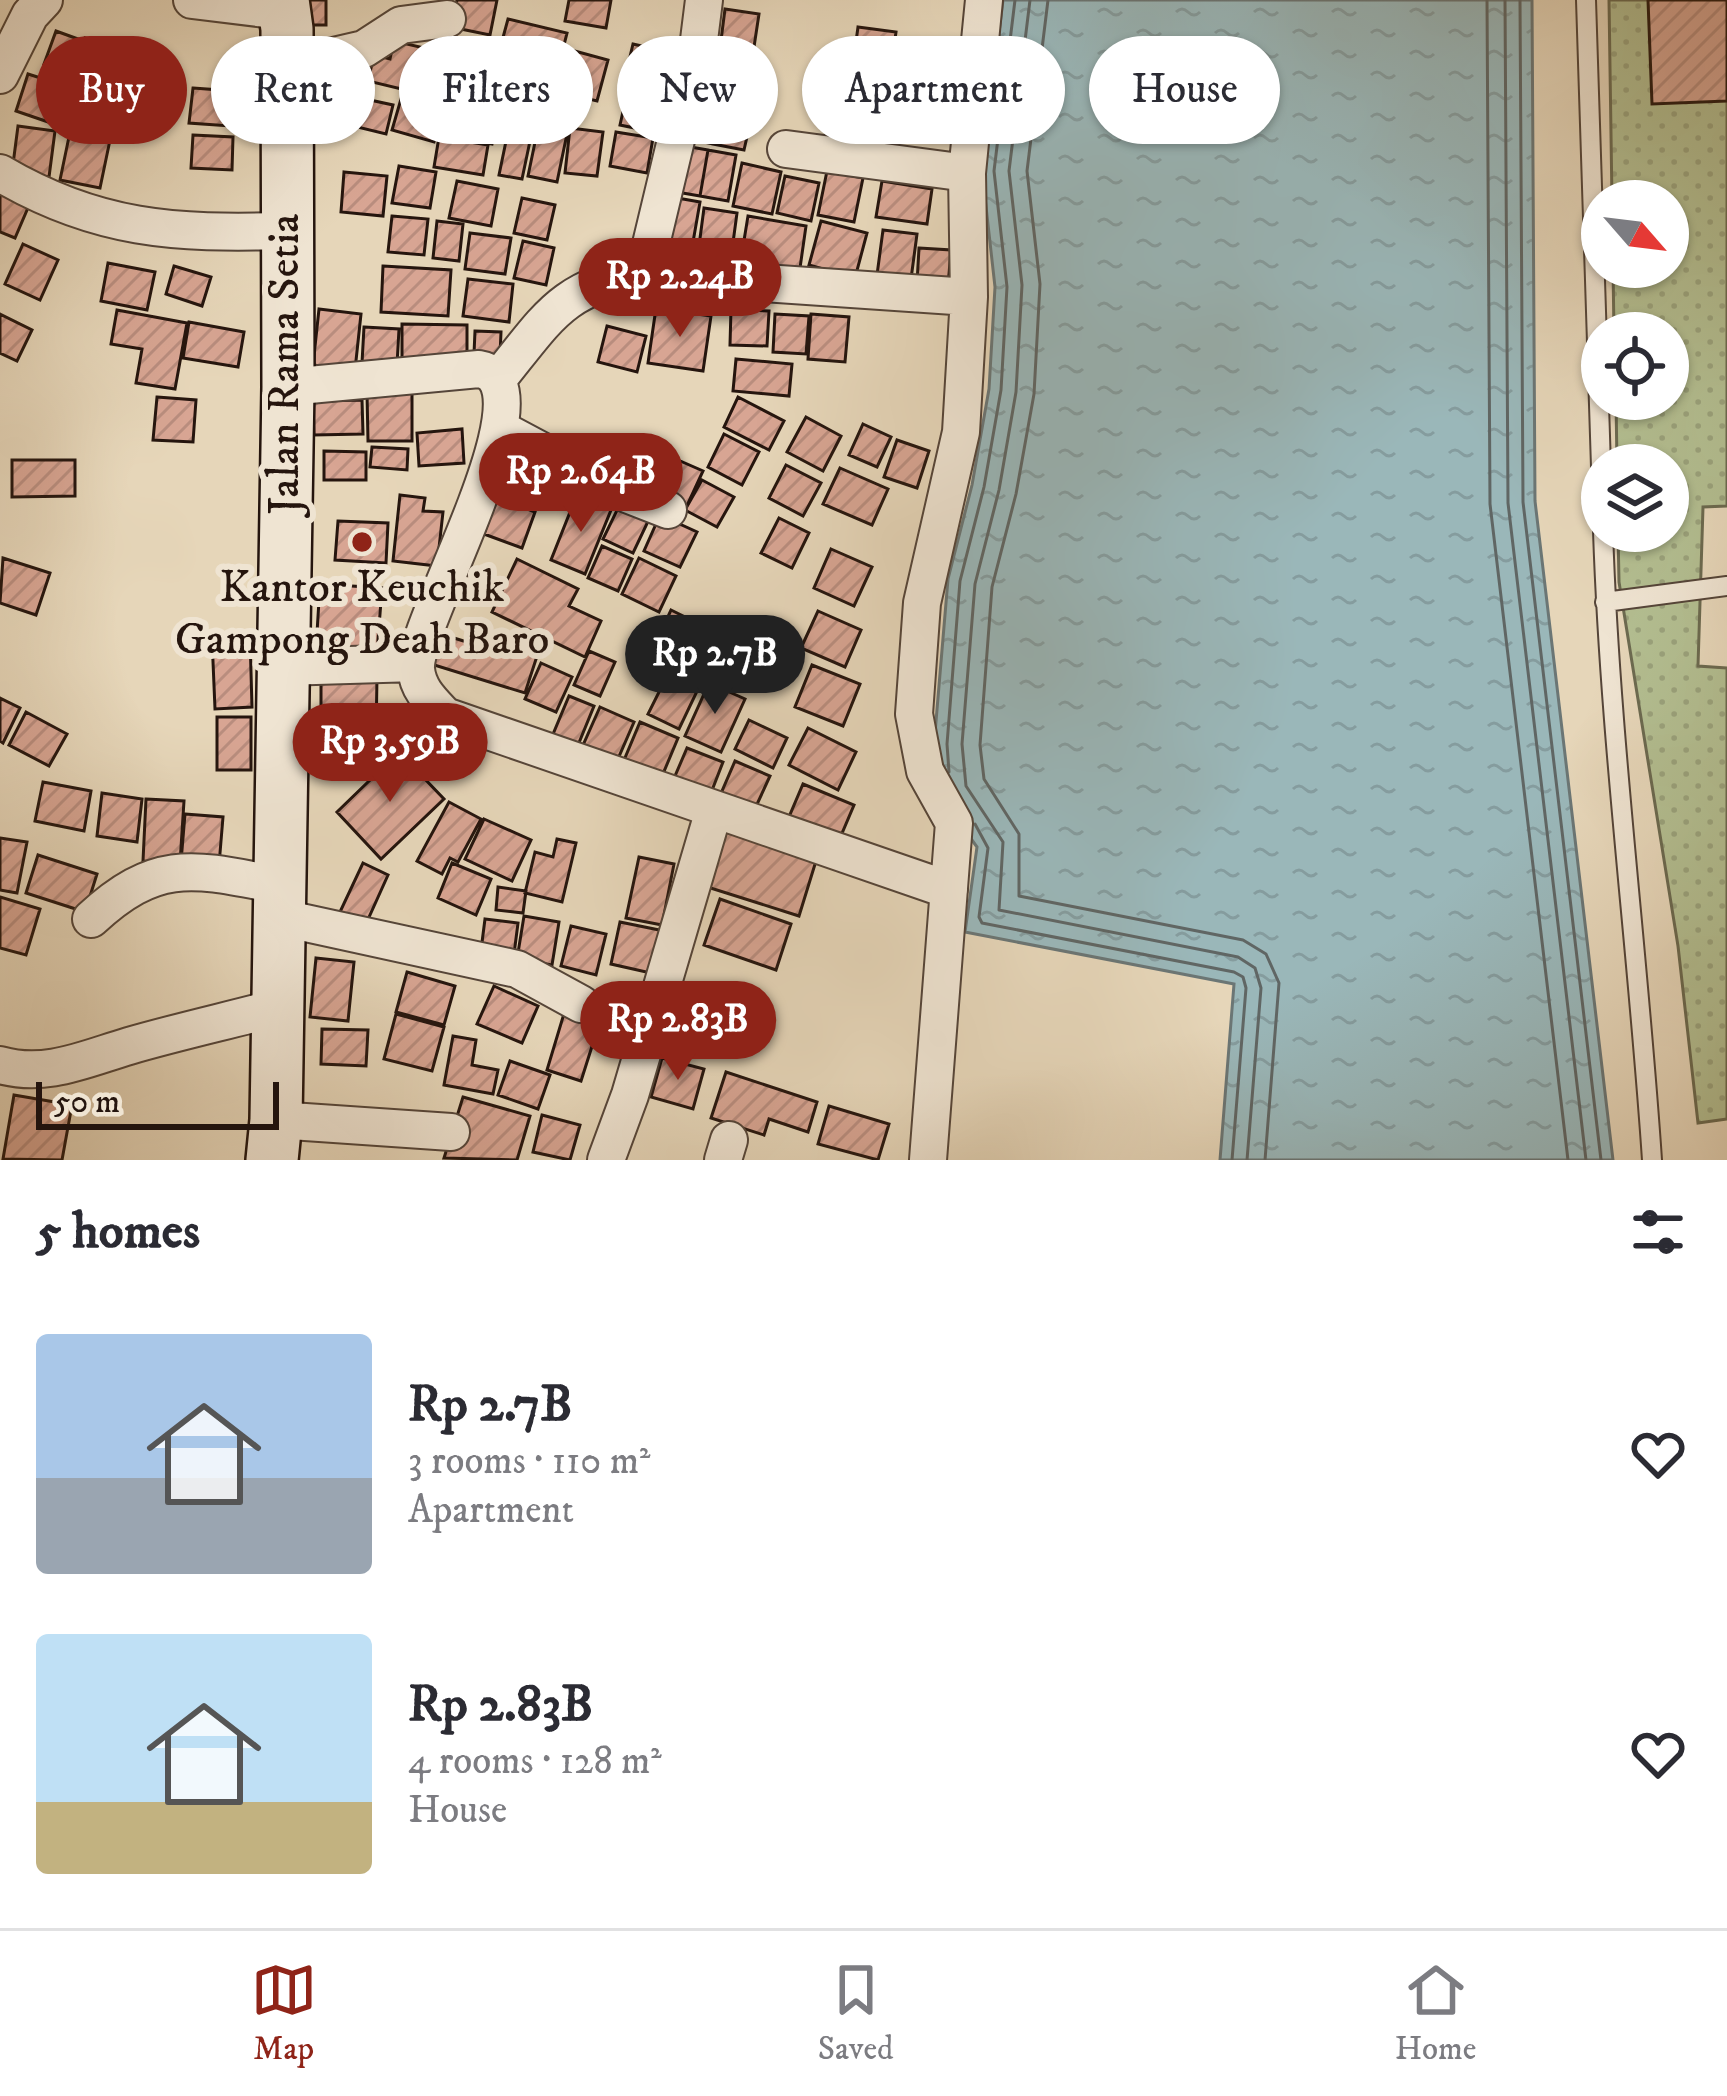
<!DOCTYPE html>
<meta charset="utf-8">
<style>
body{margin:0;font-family:"IM FELL DW Pica",serif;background:#f2f2f3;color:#2b2b33;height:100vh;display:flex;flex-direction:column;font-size:45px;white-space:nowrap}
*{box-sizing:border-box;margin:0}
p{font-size:39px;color:#7c7c81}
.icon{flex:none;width:66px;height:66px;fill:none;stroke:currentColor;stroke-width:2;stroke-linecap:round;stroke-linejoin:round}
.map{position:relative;height:1160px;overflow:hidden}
.drawer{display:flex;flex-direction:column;background:#fff;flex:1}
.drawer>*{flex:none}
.banner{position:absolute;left:36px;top:36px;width:1656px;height:108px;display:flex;gap:24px}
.needle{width:78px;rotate:118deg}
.fabs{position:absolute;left:1581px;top:180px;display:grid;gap:24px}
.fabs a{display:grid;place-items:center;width:108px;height:108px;border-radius:50%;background:#fff;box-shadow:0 3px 9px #0004;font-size:60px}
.scale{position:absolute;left:36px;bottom:30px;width:243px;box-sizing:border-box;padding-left:12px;border:6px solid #25150e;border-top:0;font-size:33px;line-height:42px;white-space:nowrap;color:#25150e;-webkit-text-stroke:9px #efe4d2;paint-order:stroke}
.price{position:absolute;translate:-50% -102px;padding:0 27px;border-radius:42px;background:#8f2418;color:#fff;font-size:39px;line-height:78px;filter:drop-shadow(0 3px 6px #0008)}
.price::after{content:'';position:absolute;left:50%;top:72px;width:36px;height:27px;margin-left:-18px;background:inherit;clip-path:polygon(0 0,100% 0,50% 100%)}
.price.selected{background:#222;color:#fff}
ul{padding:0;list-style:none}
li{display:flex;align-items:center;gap:36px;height:300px;padding:0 36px}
li span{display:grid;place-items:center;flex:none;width:336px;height:240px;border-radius:12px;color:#555}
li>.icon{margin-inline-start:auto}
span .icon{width:144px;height:144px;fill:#fffc;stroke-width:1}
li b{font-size:51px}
h2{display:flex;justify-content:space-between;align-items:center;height:144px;padding:0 36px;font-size:51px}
.tag{padding:0 42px;border-radius:54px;background:#fff;box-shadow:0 3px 9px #0004;font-size:42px;line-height:108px}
.tag.selected{background:#8f2418;color:#fff}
.tabs{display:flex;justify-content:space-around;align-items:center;height:168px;border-top:3px solid #e1e1e2;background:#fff;font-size:33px;color:#7c7c81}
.tabs a{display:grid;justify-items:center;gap:6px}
.tabs .selected{color:#8f2418}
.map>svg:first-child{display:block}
.grass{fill:url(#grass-dots);stroke:#6c6a50;stroke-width:3}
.water{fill:url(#water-ripples);stroke:#6b7675;stroke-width:3}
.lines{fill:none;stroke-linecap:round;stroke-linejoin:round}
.shore{stroke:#606664;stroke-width:3}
.building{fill:url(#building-hatch);stroke:#25150e;stroke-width:3}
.lane-casing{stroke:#554539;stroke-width:22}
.street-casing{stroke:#554539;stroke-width:40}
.secondary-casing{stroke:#25150e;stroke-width:56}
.lane{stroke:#efe4d2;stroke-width:18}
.street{stroke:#efe4d2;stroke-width:36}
.secondary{stroke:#efe4d2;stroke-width:51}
.poi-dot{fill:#8f2418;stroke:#efe4d2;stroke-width:4.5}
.labels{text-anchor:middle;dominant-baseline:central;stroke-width:12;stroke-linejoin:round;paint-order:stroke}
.street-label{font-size:45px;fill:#25150e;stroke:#efe4d2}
.poi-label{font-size:45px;fill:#25150e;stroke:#efe4d2}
</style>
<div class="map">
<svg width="1727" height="1160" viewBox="0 0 1727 1160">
<defs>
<pattern id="grass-dots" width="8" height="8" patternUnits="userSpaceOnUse" patternTransform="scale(3)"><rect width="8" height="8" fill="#b3be91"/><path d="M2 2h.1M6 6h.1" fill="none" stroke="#9aa27c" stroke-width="1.8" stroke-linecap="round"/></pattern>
<pattern id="water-ripples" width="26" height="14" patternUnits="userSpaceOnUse" patternTransform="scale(3)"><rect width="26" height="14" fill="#9ab7b9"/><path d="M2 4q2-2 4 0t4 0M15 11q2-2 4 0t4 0" fill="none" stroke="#859c9e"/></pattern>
<pattern id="building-hatch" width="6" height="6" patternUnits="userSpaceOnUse" patternTransform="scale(3)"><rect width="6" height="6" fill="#d8a593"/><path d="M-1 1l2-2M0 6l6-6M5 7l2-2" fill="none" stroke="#b98d7e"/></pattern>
</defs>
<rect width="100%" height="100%" fill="#e6d6b9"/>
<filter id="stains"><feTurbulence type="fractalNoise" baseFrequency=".00167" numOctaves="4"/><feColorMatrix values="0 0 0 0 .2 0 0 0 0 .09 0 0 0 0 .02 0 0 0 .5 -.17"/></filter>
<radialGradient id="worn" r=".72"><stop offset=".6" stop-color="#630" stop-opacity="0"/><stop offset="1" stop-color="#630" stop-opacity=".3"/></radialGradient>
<path class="grass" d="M1609,0H1727V506L1703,507L1698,666L1727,668V1119L1698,1123L1678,946L1619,582L1618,531H1668V465H1617L1616,399H1668V333H1614L1613,267H1668V201H1612Z"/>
<path class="water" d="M1003,0H1532L1535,501L1613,1160H1220L1234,984L965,932L977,847L940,796L934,745L948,579L972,485L989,389L995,287L982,171Z"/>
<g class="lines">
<path class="shore" d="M1030,0L1009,171L1022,285L1016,392L999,490L975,584L962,744L966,786L1003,842L999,910L1238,957L1255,968L1261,988L1247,1160
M1048,0L1027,171L1040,284L1034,394L1016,494L992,587L980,745L984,779L1019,834V896L1243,940L1266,954L1279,983L1265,1160
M1487,0L1490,504L1568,1160
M1505,0L1508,503L1586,1160
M1520,0L1523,502L1601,1160
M949,772L947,744L960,581L984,487L1001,390L1007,287L994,171L1015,0
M975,824L988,848L979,917L982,923L1234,972L1243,977L1246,988L1232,1160"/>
</g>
<path class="building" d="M308,0H326V25H308Z
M457,0H497L490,35L451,27Z
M569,0H611L606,28L565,21Z
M1648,0H1727V101L1652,104Z
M725,9L759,14L752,60L719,56Z
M508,19L567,33L547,112L510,103L518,73L495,67Z
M858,27L896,32L886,106L848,100Z
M56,31L78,39L66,72L44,64Z
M85,38L125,51L112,89L72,76Z
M394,41L433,50L422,94L368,81L374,55L390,59Z
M633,44L677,54L668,89L625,78Z
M571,50L608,60L597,101L560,92Z
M708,60L747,69L738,104L699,94Z
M892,65L956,74L949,130L884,121Z
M469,69L513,82L504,112L461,100Z
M28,74L69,87L57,125L16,111Z
M193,88L233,91L230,126L189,123Z
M628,89L667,97L659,133L620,125Z
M403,92L444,104L434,142L392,130Z
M356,97L393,105L386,134L349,125Z
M848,100L886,106L881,145L842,140Z
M688,105L720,112L713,144L681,137Z
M459,106L498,112L492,144L453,137Z
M75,108L115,116L100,188L60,180Z
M720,112L751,119L744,150L713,144Z
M511,117L534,122L522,179L499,175Z
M539,123L568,129L557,182L528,176Z
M18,126L55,131L49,177L12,172Z
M570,128L603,132L597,176L565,173Z
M616,132L653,138L647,173L610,166Z
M193,135L233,137L232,170L191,168Z
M439,137L488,145L483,175L434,167Z
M679,145L708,150L700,196L671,191Z
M708,150L736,155L728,201L700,196Z
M742,163L781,172L772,214L733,206Z
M399,166L436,172L430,208L392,203Z
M827,171L863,178L854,222L818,215Z
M344,172L387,176L383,216L341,212Z
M785,176L819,183L811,221L777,213Z
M457,181L498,189L491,226L449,218Z
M882,181L932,189L927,224L876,217Z
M0,191L30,203L15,238L0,232Z
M666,196L700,202L689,265L655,259Z
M522,198L555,205L547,240L514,233Z
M704,208L737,213L730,265L697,261Z
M392,216L428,219L424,255L388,252Z
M748,216L806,226L799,275L740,265Z
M437,221L463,224L459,261L433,258Z
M821,221L867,233L855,278L809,265Z
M883,230L917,234L911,279L877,275Z
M470,233L511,238L505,274L465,269Z
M523,241L554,248L546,285L514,278Z
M23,244L58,260L40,300L5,284Z
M919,248L951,250L948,286L917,283Z
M108,263L155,272L147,310L101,301Z
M174,266L211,277L202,306L166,294Z
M383,266L451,270L448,316L381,312Z
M468,279L513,284L509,322L463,316Z
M656,308L711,316L703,371L648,363Z
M319,309L361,314L355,370L313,365Z
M731,309L769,311L767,346L730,345Z
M117,310L187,323L175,389L136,383L142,349L111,344Z
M0,314L32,330L17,361L0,353Z
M775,314L809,316L806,354L773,352Z
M811,314L849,317L845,362L808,359Z
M189,322L244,332L238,367L183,358Z
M402,324L467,325V362H402Z
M607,326L646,336L637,372L598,362Z
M364,327L399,329L397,365L362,363Z
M475,331L501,332L500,355L474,354Z
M736,359L792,364L789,396L733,391Z
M367,393H412V441H368Z
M157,397L196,400L193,442L153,440Z
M738,397L784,421L769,450L724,427Z
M362,400L363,434L314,435L313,401Z
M806,417L841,436L823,471L787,452Z
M863,424L891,437L877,467L849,455Z
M462,429L464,463L419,466L417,433Z
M724,434L759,452L742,485L708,467Z
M897,440L929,451L917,488L884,477Z
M640,443L676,459L660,497L623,480Z
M372,447L408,449L407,470L370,467Z
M324,451L366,452V480H324Z
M12,460H75V496L12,497Z
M678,460L703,471L685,510L660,499Z
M786,465L821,483L803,516L769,498Z
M840,468L888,489L872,525L823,504Z
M702,480L734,497L717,527L685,510Z
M400,495L425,498L423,511L443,512L437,566L393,561Z
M497,497L535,512L522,548L484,534Z
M576,497L611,510L585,574L551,560Z
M622,500L652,513L633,553L603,539Z
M660,515L697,532L680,567L644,551Z
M779,518L809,533L792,568L761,553Z
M338,521L388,523L386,563L335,560Z
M602,546L632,559L618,591L588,578Z
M831,549L872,567L854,606L814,588Z
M3,558L50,573L36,615L0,603Z
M639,558L676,576L659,612L622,594Z
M517,559L578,589L569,606L601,621L585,657L492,612Z
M320,584L382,588L377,653L316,649Z
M671,610L691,620L673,658L653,649Z
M818,611L861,630L845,667L801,648Z
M441,634L483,647L487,634L539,650L525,693L431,664Z
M250,637L252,707L215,709L212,638Z
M589,651L615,662L600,696L574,685Z
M541,663L572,677L556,712L525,699Z
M812,665L860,684L843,726L795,707Z
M670,670L700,685L679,729L648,714Z
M377,677L376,736H321V678Z
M709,683L745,699L721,752L685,736Z
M569,696L594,706L576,750L551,739Z
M0,698L20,708L3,743L0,741Z
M600,707L634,722L614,768L580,752Z
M26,712L67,734L49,766L9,745Z
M217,717H251V770H217Z
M749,720L787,738L773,768L735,749Z
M640,722L678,738L660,781L622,765Z
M808,728L856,752L838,790L789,765Z
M687,748L723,762L709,798L672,783Z
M399,752L444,799L381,859L337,812Z
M735,761L770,776L753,813L719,798Z
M43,782L91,791L84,831L35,821Z
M803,784L854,805L837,845L786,824Z
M102,793L142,799L137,842L97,836Z
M146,799L184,801L180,863L143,861Z
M449,802L481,819L458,862L450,858L442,874L417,861Z
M185,814L223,817L219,865L181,862Z
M484,819L531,840L512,881L465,859Z
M719,829L816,861L799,916L701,885Z
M0,838L27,842L17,893L0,890Z
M557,839L576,843L562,902L525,893L535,852L553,857Z
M38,855L97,874L85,912L26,893Z
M639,857L674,864L662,925L626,918Z
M363,863L388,875L365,926L339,914Z
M452,863L491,879L476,915L438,898Z
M498,887L526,891L523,913L496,910Z
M0,897L40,909L26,955L0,948Z
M720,899L791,924L776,970L704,945Z
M524,916L559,922L552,965L517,959Z
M485,919L518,923L513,962L480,958Z
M620,922L664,931L655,974L611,964Z
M571,926L606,934L596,975L561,966Z
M316,958L354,962L348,1021L310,1017Z
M407,972L455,986L444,1025L396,1012Z
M494,986L538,1006L522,1043L477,1024Z
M615,988L649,998L638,1035L604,1025Z
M566,1007L601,1018L581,1081L547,1070Z
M396,1014L444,1027L432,1071L384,1059Z
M322,1029L368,1030L366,1066L321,1064Z
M453,1036L476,1040L472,1065L498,1070L493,1094L444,1085Z
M662,1058L704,1069L693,1109L651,1097Z
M510,1061L550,1075L538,1109L498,1095Z
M726,1072L817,1102L808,1132L769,1119L764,1135L711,1118Z
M14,1095L72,1105L62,1160L3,1159Z
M463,1097L530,1116L517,1160L444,1158Z
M829,1106L889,1124L878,1160L818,1144Z
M542,1115L580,1125L570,1160L533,1152Z"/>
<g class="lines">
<g class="lane-casing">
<path id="lane" d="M1586,0L1602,498
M1603,531C1610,741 1638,950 1652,1160
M1605,602L1727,586
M284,760L349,757L384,746"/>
</g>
<g class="street-casing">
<path id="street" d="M192,0L283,11
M287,59L325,58L364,49L401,25L447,19
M0,75L30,15L44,0
M786,149L967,173
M0,173C97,230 175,234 284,231
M648,270L647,261L698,48L704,0
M498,379C553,311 560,290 648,270L662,276L969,297
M288,387L479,369C556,381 413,623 416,669C418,690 432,702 445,716L949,890
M502,430L609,487L668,510
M282,667L416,663
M278,917L517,969L581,1004
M91,919C158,857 195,869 278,885
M0,1065C46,1078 85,1059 129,1046C177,1032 227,1021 276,1008
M276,1120L451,1132
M606,1160L630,1095L714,810
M723,1160L729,1140
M928,1160L954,823L925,771L914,714L922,603L961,432L969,297L967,173L984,0"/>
</g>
<g class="secondary-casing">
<path id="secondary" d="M272,1160L276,1120L288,387L287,29L283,0"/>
</g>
<use href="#lane" class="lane"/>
<use href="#street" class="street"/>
<use href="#secondary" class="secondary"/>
</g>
<circle class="poi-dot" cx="362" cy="542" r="12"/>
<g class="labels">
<g class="street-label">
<text transform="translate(285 364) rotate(-90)">Jalan Rama Setia</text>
</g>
<g class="poi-label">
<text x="362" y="588">Kantor Keuchik<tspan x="362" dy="52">Gampong Deah Baro</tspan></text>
</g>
</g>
<rect width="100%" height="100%" filter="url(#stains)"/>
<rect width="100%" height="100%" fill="url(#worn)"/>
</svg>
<div class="fabs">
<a><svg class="needle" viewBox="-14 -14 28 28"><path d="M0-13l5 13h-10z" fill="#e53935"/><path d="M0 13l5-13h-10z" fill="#7c7c81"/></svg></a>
<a><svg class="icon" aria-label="locate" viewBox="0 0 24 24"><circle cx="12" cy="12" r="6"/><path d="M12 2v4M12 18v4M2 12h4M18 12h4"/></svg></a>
<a><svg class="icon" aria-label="layers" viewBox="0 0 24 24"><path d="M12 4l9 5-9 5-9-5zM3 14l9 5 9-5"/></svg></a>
</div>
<div class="scale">50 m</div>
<b class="price" style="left:680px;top:340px">Rp 2.24B</b>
<b class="price" style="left:581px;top:535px">Rp 2.64B</b>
<b class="price selected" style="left:715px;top:717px">Rp 2.7B</b>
<b class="price" style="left:390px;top:805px">Rp 3.59B</b>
<b class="price" style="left:678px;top:1083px">Rp 2.83B</b>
<div class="banner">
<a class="tag selected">Buy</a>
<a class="tag">Rent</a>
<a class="tag">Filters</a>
<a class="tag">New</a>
<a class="tag">Apartment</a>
<a class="tag">House</a>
</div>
</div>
<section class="drawer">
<h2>5 homes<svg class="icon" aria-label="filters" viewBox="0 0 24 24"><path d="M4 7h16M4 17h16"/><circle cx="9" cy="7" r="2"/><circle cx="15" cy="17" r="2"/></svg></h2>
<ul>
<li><span style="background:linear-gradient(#a9c7e8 60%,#9aa5b1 0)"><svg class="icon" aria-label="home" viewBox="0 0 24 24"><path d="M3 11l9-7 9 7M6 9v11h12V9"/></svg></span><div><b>Rp 2.7B</b><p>3 rooms · 110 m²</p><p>Apartment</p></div><svg class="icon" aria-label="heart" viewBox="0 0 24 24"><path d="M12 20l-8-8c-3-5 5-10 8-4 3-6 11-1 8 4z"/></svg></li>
<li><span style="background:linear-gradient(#bfe0f5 70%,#c2b280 0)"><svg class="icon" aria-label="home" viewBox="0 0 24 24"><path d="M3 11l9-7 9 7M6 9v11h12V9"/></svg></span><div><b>Rp 2.83B</b><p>4 rooms · 128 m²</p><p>House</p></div><svg class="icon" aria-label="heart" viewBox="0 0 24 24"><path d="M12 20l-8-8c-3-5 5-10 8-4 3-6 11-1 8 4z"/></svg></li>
</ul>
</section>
<nav class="tabs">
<a class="selected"><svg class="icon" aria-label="map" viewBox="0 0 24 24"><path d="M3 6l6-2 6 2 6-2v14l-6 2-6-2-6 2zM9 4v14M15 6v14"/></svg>Map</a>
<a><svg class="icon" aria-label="saved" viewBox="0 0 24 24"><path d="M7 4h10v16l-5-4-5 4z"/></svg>Saved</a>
<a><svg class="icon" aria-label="home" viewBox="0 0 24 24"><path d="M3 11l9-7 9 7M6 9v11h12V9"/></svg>Home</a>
</nav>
